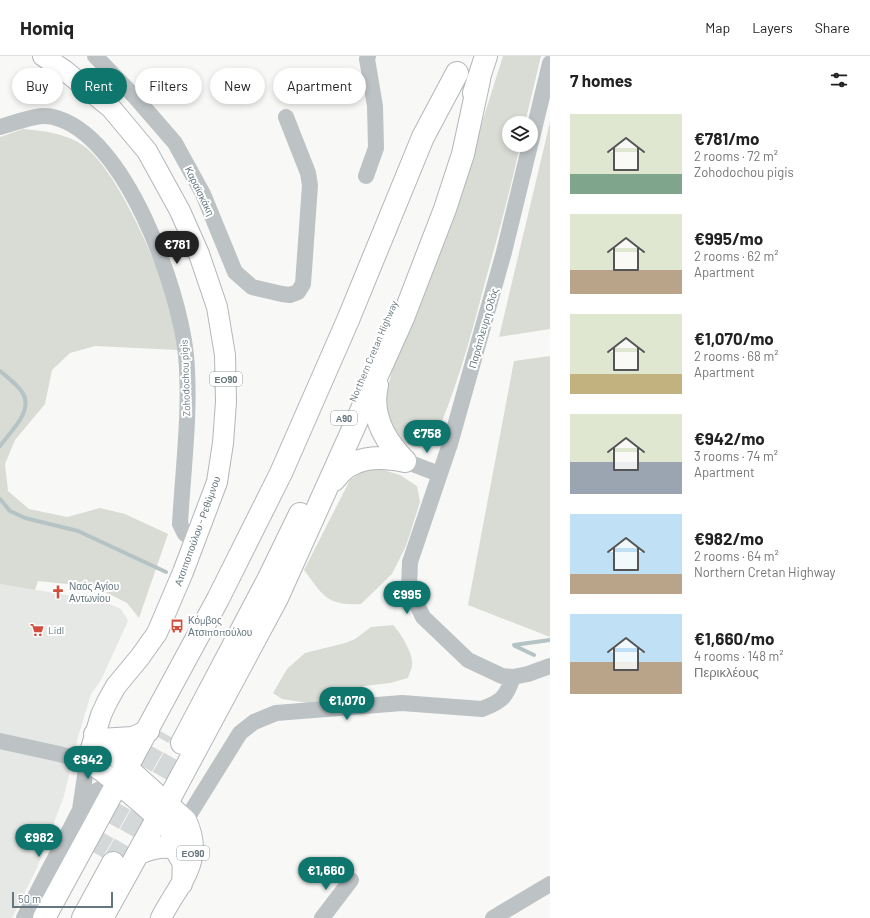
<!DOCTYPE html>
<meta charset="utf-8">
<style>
body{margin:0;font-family:Barlow,sans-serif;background:#f2f2f2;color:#222;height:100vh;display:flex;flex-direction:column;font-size:15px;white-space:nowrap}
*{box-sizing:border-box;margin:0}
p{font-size:13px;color:#767676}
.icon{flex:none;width:22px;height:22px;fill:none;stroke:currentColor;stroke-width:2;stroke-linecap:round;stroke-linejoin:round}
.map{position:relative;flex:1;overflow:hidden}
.details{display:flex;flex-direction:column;background:#fff;width:320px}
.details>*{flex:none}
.hud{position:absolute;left:12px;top:12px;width:380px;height:36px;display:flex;gap:8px}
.controls{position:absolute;left:502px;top:60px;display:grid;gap:8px}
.controls a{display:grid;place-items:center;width:36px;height:36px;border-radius:50%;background:#fff;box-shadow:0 2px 6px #0003;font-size:20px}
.scale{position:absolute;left:12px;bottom:10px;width:101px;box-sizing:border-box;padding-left:4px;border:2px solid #66767e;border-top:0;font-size:11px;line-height:14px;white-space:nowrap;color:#66767e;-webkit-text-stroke:3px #fff;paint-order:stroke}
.price{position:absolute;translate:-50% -34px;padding:0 9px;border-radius:14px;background:#0f766e;color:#fff;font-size:13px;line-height:26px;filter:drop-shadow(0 1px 2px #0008)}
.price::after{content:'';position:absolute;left:50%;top:24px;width:12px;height:9px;margin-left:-6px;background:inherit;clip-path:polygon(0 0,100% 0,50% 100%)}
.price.on{background:#222;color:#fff}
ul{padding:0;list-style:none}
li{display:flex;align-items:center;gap:12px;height:100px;padding:0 20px}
li span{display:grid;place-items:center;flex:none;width:112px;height:80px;border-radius:0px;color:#555}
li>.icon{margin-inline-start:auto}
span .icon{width:48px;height:48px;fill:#fffc;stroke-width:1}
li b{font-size:17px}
h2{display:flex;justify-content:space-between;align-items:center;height:48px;padding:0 20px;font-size:17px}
.chip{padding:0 14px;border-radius:18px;background:#fff;box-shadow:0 2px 6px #0003;font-size:14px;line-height:36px}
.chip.on{background:#0f766e;color:#fff}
header{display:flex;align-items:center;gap:24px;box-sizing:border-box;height:56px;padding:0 20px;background:#fff;border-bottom:1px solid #e0e0e0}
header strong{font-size:19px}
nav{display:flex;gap:22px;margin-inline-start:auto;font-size:14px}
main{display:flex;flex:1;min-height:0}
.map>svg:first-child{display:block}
.built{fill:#e6e8e6}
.green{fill:#d9dcd5}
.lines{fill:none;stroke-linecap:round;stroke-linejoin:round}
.stream{stroke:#b6c3c5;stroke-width:4}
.highway-tunnel{stroke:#d4d8d8;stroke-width:22;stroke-dasharray:22 11;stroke-linecap:butt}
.major-casing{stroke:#b1b7ba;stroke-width:22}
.highway-casing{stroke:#b1b6b9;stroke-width:24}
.minor{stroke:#bdc2c5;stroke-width:16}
.major{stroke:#fff;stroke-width:20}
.highway{stroke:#fff;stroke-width:22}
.labels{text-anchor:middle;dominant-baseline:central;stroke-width:4;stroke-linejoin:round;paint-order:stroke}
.shield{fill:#fff;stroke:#949fa5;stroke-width:1}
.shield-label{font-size:9px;font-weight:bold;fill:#66767e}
.street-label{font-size:10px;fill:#66767e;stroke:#fff}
.poi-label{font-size:10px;fill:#66767e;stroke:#fff;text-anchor:start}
</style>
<header>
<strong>Homiq</strong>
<nav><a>Map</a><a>Layers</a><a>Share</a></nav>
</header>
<main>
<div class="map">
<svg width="550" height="862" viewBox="0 0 550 862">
<rect width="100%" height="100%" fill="#f8f8f6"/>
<path class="built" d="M0,528L103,545L121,553L128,565L101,624L91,638L78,681L64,740L37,812L12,862H0Z"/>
<path class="green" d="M503,0H541L525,67H509V89H520C510,136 497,183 484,230C470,284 455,338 432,389L420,392L409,389L397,382L390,370L385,344L393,311L449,171Z
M550,66V273L499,281Z
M23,73C44,75 66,77 84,90C117,115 154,200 167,241C172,258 175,276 178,294L95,290L70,297L52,314L45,348L15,384L5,408L8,435L29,453L67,461L100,452L125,458L168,478L139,562L127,547L95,531L38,525L35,534L0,528V81Z
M550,300V581L468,549L514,305Z
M377,412L400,419L417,430L420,446L406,490L392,518L361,548C326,550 323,539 304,514L350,424L365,414Z
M393,569C400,576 414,598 412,609C412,613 409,618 408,622L390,627L364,630L336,644L308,647L282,643L273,637L287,613L305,597L345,587L355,583L371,571Z"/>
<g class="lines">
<path class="stream" d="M0,315C7,321 17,328 22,336C35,354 10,376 0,390
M0,443L10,455L25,462L78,475L166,516
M514,589L550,584
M515,590L534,599"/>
<path class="highway-tunnel" d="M93,796L162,676
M113,807L182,687"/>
<g class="major-casing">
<path id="major" d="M43,0L64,14L111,52L147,95L180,155L199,198L217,251L225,299L226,346L223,387L217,426L183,516L157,577L140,601L116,630L107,646L101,659L87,706C102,713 168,768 176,783C184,797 183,813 182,828
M94,678L127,711L186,764C206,805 178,828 161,862"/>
</g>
<g class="highway-casing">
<path id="highway" d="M474,37L486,0
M377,329C370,359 385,385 405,405
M334,424C351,400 378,399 405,405
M99,684L133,682L148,675
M182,687L268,524L300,458
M127,711L218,543L281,417L348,264L423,81L457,17
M167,747L277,542L403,262L445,153L463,98L479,24
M139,797C151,792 163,789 175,792L182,804
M44,862L117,728
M83,862L113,807
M102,862L157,763"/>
</g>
<path class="minor" d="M95,0L136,42L175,87L203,138L235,216L252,231L282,238L290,239L298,236L303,228L310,129L308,117L286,61
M0,71C16,67 37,57 53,61C126,78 179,233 186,299C191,355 183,412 180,468L185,478L195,484
M531,86L550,7
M530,89L504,196L450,388L410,506L409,532L423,561L468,604L502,620L513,621L528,618L550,610
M366,120L376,92L375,50L367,3L368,0
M405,405L439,418
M0,685L59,698L87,706L80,754
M186,764L240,677L254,666L276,657L402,647L482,653C503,645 506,641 513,621
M24,862L80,754L96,735L109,729L117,728
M322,862L351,824
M493,862L550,828"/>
<use href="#major" class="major"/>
<use href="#highway" class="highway"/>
</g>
<defs>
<g id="church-bare" transform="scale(1.08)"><path d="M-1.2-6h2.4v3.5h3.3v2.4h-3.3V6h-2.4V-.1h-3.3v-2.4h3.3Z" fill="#d24e3c" stroke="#fff" stroke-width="2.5" paint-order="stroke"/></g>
<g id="bus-bare" transform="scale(1.08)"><path d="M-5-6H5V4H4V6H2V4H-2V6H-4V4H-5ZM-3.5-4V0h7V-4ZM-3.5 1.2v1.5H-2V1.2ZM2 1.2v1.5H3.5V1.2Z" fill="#d24e3c" stroke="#fff" stroke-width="2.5" paint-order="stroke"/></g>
<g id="supermarket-bare" transform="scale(1.08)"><path d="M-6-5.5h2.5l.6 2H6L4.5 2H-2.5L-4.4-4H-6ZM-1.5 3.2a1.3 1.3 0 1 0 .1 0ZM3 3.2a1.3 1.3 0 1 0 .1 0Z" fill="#d24e3c" stroke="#fff" stroke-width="2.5" paint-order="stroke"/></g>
</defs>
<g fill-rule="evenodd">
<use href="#church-bare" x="58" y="536"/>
<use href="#bus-bare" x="177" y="570"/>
<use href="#supermarket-bare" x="37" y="574"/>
</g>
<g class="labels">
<g class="shield">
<rect x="210" y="316" width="32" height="14" rx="3"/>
<rect x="331" y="355" width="26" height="14" rx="3"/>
<rect x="177" y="790" width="32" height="14" rx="3"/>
</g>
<g class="shield-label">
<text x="226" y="323">ΕΟ90</text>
<text x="344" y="362">Α90</text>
<text x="193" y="797">ΕΟ90</text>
</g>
<g class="street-label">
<text transform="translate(200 135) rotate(64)">Καραϊσκάκη</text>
<text transform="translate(483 272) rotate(-74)">Παράπλευρη Οδός</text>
<text transform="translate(373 295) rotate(-67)">Northern Cretan Highway</text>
<text transform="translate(185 322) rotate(-92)">Zohodochou pigis</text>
<text transform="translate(197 475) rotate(-70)">Ατσιποπούλου - Ρεθύμνου</text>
</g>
<g class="poi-label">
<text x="69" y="530">Ναός Αγίου<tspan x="69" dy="12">Αντωνίου</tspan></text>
<text x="188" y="564">Κόμβος<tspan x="188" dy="12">Ατσιποπούλου</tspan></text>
<text x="48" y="574">Lidl</text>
</g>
</g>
</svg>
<div class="controls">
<a><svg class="icon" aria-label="layers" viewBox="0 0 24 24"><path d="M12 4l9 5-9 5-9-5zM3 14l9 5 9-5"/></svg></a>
</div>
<div class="scale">50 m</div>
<b class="price on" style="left:177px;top:209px">€781</b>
<b class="price" style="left:427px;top:398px">€758</b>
<b class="price" style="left:407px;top:559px">€995</b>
<b class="price" style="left:347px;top:665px">€1,070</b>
<b class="price" style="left:88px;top:724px">€942</b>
<b class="price" style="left:39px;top:802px">€982</b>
<b class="price" style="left:326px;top:835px">€1,660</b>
<div class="hud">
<a class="chip">Buy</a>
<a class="chip on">Rent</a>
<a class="chip">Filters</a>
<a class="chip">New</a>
<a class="chip">Apartment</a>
</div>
</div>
<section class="details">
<h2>7 homes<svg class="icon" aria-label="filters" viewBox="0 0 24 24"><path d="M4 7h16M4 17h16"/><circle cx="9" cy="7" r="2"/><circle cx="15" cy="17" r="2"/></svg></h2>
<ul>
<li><span style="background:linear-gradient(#dfe7d0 75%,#7fa58c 0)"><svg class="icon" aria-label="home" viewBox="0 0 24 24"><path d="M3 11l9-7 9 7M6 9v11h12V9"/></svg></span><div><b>€781/mo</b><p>2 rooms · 72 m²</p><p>Zohodochou pigis</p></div></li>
<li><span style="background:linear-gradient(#dfe7d0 70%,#b9a48a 0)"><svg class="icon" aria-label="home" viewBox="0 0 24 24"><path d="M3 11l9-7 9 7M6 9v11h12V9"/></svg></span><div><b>€995/mo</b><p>2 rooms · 62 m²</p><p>Apartment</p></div></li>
<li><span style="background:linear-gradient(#dfe7d0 75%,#c2b280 0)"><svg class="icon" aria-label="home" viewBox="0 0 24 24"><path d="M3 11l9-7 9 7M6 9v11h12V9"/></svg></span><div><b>€1,070/mo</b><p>2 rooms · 68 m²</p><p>Apartment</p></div></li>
<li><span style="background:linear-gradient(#dfe7d0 60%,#9aa5b1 0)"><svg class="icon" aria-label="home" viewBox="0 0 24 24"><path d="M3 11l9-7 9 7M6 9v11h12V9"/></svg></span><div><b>€942/mo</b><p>3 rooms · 74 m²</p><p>Apartment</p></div></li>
<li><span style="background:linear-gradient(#bfe0f5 75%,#b9a48a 0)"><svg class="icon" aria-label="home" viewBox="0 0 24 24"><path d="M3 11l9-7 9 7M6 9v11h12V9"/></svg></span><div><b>€982/mo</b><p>2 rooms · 64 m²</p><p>Northern Cretan Highway</p></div></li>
<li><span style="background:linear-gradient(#bfe0f5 60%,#b9a48a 0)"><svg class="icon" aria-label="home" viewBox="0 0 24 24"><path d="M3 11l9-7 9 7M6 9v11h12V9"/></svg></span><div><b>€1,660/mo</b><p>4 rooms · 148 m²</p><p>Περικλέους</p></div></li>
</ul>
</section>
</main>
